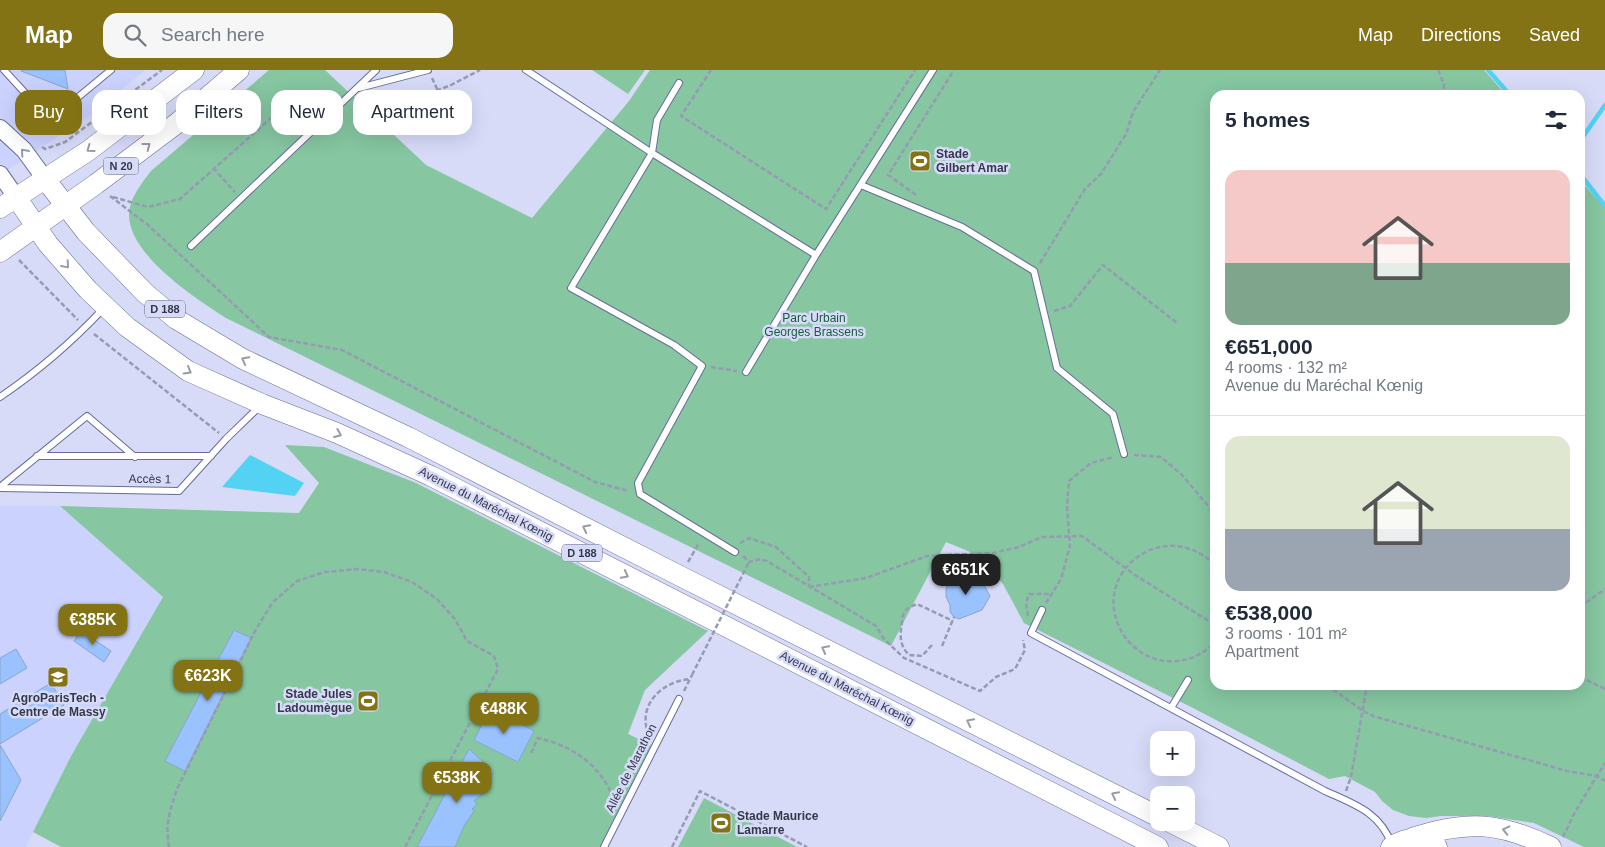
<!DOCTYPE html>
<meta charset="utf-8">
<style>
body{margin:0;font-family:Helvetica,sans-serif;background:#f6f6f7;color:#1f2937;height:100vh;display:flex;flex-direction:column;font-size:19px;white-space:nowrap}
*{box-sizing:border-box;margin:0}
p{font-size:16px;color:#747a83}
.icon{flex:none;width:28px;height:28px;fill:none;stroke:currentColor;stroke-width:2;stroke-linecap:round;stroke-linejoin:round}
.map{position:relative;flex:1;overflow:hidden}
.panel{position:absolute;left:1210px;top:20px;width:375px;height:600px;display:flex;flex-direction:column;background:#fff;border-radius:15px;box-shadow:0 5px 20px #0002}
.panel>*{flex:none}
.top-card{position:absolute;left:15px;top:20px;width:475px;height:45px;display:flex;gap:10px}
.controls{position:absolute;left:1150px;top:661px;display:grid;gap:10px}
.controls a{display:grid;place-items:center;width:45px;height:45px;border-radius:10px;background:#fff;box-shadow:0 5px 20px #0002;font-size:25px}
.price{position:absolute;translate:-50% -42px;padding:0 11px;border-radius:10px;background:#837314;color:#fff;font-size:16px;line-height:32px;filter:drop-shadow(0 1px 2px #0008)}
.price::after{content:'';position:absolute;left:50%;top:30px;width:15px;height:11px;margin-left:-8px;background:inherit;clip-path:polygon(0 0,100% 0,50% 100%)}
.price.active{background:#222;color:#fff}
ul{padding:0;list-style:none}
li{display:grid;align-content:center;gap:10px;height:265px;padding:0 15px}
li+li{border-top:1px solid #e0e1e3}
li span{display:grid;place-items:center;height:155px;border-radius:15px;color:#555}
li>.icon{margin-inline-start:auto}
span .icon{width:90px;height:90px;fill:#fffc;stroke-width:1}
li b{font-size:21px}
h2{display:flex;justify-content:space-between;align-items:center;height:60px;padding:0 15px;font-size:21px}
.pill{padding:0 18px;border-radius:15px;background:#fff;box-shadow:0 5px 20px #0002;font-size:18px;line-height:45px}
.pill.active{background:#837314;color:#fff}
header{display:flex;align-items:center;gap:30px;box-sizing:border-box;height:70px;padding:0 25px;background:#837314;color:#fff}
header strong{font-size:24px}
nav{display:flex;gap:28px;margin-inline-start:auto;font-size:18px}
.search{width:350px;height:45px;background:#f6f6f7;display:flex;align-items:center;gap:12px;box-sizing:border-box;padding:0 18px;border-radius:15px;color:#747a83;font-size:19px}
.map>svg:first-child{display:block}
.built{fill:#cbd2fe}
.green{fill:#86c6a1}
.water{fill:#54d2f4}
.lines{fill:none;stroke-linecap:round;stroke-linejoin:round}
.stream{stroke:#54d2f4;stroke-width:4.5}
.building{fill:#9ac2fe;stroke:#89a4cd}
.service-casing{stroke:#676d98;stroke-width:8}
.tertiary-casing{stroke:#676d98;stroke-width:18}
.primary-casing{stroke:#676d98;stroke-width:21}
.path{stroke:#969ab3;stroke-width:2.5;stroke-dasharray:5 2.5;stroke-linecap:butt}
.service{stroke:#fff;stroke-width:6}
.tertiary{stroke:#fff;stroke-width:16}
.primary{stroke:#fff;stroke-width:20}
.path-bridge{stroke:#969ab3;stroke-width:2.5;stroke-dasharray:5 2.5;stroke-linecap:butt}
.oneway{stroke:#9a9ca5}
.labels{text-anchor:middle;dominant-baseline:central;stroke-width:5;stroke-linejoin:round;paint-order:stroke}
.shield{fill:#d7dbf8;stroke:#66697f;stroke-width:1}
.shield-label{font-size:11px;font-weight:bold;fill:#35384b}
.poi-label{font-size:12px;font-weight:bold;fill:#35384b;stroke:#d7dbf8;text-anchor:start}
.park-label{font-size:12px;fill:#165e3d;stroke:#d7dbf8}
.street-label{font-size:12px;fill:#35384b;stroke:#d7dbf8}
</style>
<header>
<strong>Map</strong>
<div class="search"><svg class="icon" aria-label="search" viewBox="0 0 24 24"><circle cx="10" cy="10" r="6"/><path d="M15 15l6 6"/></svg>Search here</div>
<nav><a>Map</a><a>Directions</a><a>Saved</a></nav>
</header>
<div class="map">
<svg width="1605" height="777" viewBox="0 0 1605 777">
<rect width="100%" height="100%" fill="#d7dbf8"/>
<path class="built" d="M0,0H146L87,47L0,105Z
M0,436H60L163,527L71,686L26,777H0Z"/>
<path class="green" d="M269,0H325L426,95L532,148L629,31L650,0H1484L1506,25H1215V615H1580V110L1605,138V777H1584L1534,753L1488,746H1441L1426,748L1409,746L1393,740L1382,731L1375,722L1345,706L1329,709L1195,639L1024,553L1003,514L980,486L946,472L891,576L226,248C196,229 129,185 129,145C129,129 141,114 151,101Z
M592,0H645L628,24Z
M285,375L324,377L416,413L708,561L645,620L628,664L654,676L604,777H61L33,762L71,686L163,527L60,436L299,443L319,413Z
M704,728L797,777H678Z"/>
<path class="water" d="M250,385L304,413L295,426L222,417Z"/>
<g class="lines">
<path class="stream" d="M1488,0L1510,25
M1580,71L1605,35
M1580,104L1605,136"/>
</g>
<path class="building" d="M21,0H65L68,19L21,1Z
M965,505H973L981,510L990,526L982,540L959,549L954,547L950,542V535L946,527V520L949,508L954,512Z
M234,560L251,568L185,701L165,691Z
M81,561L111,581L104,592L74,571Z
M16,579L27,598L0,614V588Z
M51,613L64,635L0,674V644Z
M491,637L534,661L518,692L474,670Z
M0,675L21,710L0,751Z
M469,679L494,702L485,712L487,714L482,720L484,722L474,731L477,734L472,739L474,741L464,756L455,777H417Z"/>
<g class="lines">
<g class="service-casing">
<path id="service" d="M4,0L26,24L47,33H71L111,0
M526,0L652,83L816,185
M679,13L657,50L652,83L571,218L674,275L702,296L638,413L640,424L735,482
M359,18L428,0
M861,115L962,157L1034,201L1057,298L1113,344L1124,384
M191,176L376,0
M746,302L816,185L933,0
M0,327C37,302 72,272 103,239
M37,386H211
M0,417L87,346L135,387
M0,418L179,421L226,369L260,336
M1042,540L1031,563L1325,721C1354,734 1380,742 1392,775
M1171,638L1188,610
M604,777L679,629"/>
</g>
<g class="tertiary-casing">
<path id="tertiary" d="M0,58L24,80L45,109
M0,104L16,127"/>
</g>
<g class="primary-casing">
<path id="primary" d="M45,109L86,162L145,223L176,249L243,289L408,367L680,506L1159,747
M16,127L48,174L88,220L127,257L188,301L262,334L337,363L431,406L1158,777
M0,138L88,81L194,0
M0,182L96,114L176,54L239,0
M1170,752L1219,777
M1412,768C1467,750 1499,752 1551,777
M1391,777C1406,767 1422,765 1437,777"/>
</g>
<path class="path" d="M711,0L681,46L826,139L915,0
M1438,0L1444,14V25
M432,8L438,21
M356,34L405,33L451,15L480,0
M42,77L45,79L65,72L162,0
M213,98L235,122
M916,125L888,105L954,0
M110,126L148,155L269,267L342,280L595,412L629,421
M113,127L148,137L180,129L280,40L311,34H326
M19,190L78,250
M1040,193L1085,119L1101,104L1126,64L1133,42L1160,0
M1054,241L1070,236L1103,195L1177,253
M94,264L219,363
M711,297L737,301
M1134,385L1161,387L1182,405L1215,444
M740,473L749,468L776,477L809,507V517
M743,486L749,492L760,489L767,491L876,556L884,569L904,588L980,621L996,607L1015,599L1025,580L1023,570
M688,492L699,473
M1215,495C1162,443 1084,507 1125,567C1133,578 1146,587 1159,590C1181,594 1200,588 1215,572
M809,517L866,508L927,486L993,483L1019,477L1042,467L1082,466L1135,505L1215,555
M1046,533L1061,509L1070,476L1067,436L1069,411L1091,393L1114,387
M1580,537L1605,519
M1028,546L1026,533L1029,524H1052
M932,575L922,586L909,585C899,575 900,565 902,552C903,549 902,546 904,543C906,538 912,536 917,534L953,551
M942,576L954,547
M1580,607L1605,619
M1250,615H1256
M1327,615L1363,641L1373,646L1567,701L1597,706L1605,693
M684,621L692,605
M649,665C636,636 662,611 690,609
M531,683L538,668C575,677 601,695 615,732
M1346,721L1351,707L1367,615
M1563,767L1575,742L1597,706L1605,711
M169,777C165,754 170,740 177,719L256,559L273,532L297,511L325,502L357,499L384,502L412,512L437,529L455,549L467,571L494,586L498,599L405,777
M672,777L700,721L807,777"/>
<use href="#service" class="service"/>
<use href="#tertiary" class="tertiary"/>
<use href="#primary" class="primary"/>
<path class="path-bridge" d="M692,605L749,492"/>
</g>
<defs><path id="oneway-chevron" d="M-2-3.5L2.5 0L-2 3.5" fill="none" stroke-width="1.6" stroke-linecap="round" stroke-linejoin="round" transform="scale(1.25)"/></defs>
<g class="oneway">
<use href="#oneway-chevron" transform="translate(147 76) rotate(-37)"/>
<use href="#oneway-chevron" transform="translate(90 79) rotate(144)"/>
<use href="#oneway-chevron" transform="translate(24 82) rotate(-131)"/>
<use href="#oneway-chevron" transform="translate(66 195) rotate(49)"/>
<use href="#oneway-chevron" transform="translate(245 290) rotate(-152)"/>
<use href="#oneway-chevron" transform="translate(188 301) rotate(30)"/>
<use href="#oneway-chevron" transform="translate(338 364) rotate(23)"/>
<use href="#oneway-chevron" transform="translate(586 458) rotate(-153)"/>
<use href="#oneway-chevron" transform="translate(625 505) rotate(27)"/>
<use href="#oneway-chevron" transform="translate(825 579) rotate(-153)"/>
<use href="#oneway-chevron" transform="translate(970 652) rotate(-153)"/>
<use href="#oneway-chevron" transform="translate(1115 725) rotate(-153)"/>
<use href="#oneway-chevron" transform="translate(1506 760) rotate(-167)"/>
</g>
<defs>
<g id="stadium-square" transform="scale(1.125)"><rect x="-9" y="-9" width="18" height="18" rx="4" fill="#837314" stroke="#d7dbf8"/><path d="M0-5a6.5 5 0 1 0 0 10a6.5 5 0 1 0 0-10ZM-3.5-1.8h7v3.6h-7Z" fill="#fff"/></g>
<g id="university-square" transform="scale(1.125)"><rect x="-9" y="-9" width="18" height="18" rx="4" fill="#837314" stroke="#d7dbf8"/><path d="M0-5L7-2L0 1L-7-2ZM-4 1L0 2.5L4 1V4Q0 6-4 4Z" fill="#fff"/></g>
</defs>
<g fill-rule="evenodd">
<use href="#stadium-square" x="920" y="91"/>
<use href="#university-square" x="58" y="607"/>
<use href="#stadium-square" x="368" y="631"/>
<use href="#stadium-square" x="721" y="753"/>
</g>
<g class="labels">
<g class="shield">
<rect x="103.5" y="87.5" width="35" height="17" rx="4"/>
<rect x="145" y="230.5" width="40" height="17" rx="4"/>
<rect x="562" y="474.5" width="40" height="17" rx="4"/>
</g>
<g class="shield-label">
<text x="121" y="96">N 20</text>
<text x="165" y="239">D 188</text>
<text x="582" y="483">D 188</text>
</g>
<g class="poi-label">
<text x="936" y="84">Stade<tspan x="936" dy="14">Gilbert Amar</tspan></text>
<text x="352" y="624" text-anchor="end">Stade Jules<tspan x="352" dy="14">Ladoumègue</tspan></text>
<text x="58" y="628" text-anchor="middle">AgroParisTech -<tspan x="58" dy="14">Centre de Massy</tspan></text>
<text x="737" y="746">Stade Maurice<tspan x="737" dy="14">Lamarre</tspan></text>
</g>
<g class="park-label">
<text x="814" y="248">Parc Urbain<tspan x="814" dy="14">Georges Brassens</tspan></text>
</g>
<g class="street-label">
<text transform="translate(150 409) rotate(1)">Accès 1</text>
<text transform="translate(486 434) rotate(27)">Avenue du Maréchal Kœnig</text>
<text transform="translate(847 618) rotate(27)">Avenue du Maréchal Kœnig</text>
<text transform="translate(631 698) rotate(-63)">Allée de Marathon</text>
</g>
</g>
</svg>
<div class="controls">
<a>+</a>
<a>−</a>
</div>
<b class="price active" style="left:966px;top:526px">€651K</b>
<b class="price" style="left:93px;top:576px">€385K</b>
<b class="price" style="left:208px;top:632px">€623K</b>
<b class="price" style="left:504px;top:665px">€488K</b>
<b class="price" style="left:457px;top:734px">€538K</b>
<div class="top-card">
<a class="pill active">Buy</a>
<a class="pill">Rent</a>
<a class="pill">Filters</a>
<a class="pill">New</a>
<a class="pill">Apartment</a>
</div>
<section class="panel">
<h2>5 homes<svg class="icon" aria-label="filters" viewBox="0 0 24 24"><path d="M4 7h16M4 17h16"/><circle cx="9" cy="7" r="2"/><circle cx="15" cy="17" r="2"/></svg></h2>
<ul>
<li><span style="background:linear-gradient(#f6c9c9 60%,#7fa58c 0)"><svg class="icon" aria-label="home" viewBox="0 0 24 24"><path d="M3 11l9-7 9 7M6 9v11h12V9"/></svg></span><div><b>€651,000</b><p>4 rooms · 132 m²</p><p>Avenue du Maréchal Kœnig</p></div></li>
<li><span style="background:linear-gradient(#dfe7d0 60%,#9aa5b1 0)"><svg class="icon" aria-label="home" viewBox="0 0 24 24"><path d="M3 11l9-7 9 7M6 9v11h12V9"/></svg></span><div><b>€538,000</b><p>3 rooms · 101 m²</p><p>Apartment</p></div></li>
</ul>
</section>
</div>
